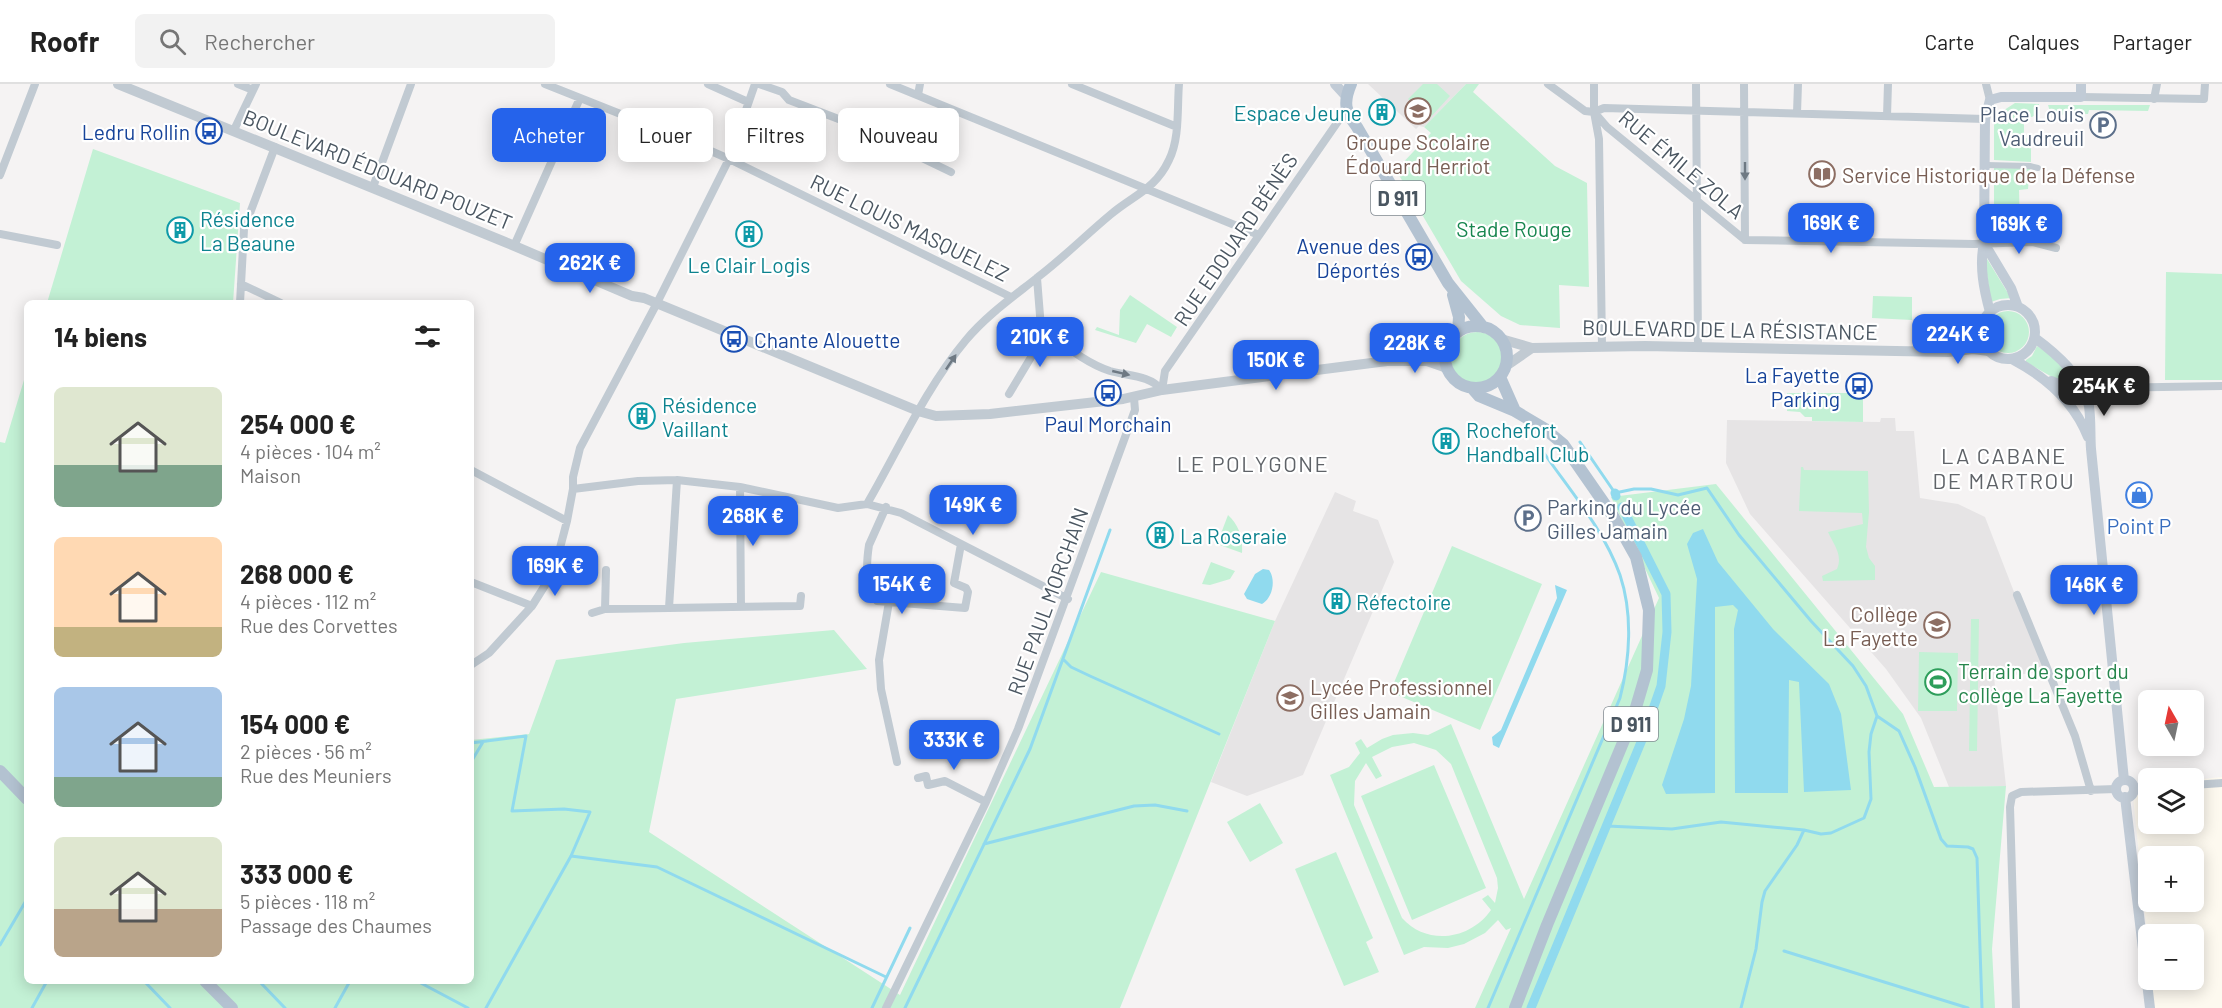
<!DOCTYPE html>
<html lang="fr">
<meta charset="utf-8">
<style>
body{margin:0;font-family:Barlow,sans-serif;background:#f2f2f2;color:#222;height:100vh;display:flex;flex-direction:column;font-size:22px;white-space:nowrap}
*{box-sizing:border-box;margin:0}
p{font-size:20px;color:#767676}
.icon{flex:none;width:33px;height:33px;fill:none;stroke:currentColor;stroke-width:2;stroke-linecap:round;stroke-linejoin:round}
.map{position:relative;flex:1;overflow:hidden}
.sheet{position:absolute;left:24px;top:216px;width:450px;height:684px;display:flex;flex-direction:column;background:#fff;border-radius:9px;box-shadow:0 3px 15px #0003}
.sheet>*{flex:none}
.hud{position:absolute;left:492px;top:24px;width:570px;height:54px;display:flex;gap:12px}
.needle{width:39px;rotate:351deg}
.tools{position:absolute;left:2138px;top:606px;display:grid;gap:12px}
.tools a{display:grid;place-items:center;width:66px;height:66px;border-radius:9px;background:#fff;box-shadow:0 3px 15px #0003;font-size:30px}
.price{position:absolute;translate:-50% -51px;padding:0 14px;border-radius:12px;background:#2563eb;color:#fff;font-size:20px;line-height:39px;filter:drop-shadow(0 2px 3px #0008)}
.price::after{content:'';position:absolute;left:50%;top:36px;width:18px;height:14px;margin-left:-9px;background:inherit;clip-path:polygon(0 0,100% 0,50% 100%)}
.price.active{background:#222;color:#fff}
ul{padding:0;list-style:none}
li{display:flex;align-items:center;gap:18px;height:150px;padding:0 30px}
li span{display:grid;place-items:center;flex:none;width:168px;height:120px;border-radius:9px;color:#555}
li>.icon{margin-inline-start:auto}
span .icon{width:72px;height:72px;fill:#fffc;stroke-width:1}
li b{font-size:26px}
h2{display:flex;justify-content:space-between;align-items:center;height:72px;padding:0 30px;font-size:26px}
.pill{padding:0 21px;border-radius:9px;background:#fff;box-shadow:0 3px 15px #0003;font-size:21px;line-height:54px}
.pill.active{background:#2563eb;color:#fff}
header{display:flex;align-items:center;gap:36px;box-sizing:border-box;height:84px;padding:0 30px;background:#fff;border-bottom:2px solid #e0e0e0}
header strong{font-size:28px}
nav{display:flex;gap:33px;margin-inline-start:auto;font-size:21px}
.search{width:420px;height:54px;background:#f2f2f2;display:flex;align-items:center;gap:15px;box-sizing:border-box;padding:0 21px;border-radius:9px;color:#767676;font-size:22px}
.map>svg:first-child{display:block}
.commercial{fill:#fdf9ef;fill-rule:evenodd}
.education{fill:#e6e4e5}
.green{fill:#c3f1d5;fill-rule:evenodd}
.water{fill:#90daee}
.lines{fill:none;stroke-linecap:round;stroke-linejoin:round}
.stream{stroke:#90daee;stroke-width:3}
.canal{stroke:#90daee;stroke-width:9}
.pedestrian{stroke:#c1cad2;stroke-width:6}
.minor{stroke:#c1cad2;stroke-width:8}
.tertiary{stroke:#c1cad2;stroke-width:10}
.secondary{stroke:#c1cbd6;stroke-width:10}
.primary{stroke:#b3c2d1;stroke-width:12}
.oneway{fill:#6e7983}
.labels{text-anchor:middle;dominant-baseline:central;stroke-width:4.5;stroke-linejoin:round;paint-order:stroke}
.shield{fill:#fff;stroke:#808990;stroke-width:1.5}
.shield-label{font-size:20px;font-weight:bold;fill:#4a5661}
.culture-label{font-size:21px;fill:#0d838f;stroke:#fff;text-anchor:start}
.service-label{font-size:21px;fill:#4e5e75;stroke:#fff;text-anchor:end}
.transit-label{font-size:21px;fill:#164399;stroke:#fff;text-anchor:end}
.education-label{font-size:21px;fill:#785e54;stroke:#fff;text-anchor:start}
.street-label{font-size:21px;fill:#4a5661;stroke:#fff}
.park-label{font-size:21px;fill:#17864f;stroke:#fff}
.shop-label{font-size:21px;fill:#366cbe;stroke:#fff}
.leisure-label{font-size:21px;fill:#27864d;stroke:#fff;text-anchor:start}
.neighbourhood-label{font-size:22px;letter-spacing:1.5px;fill:#5f6368;stroke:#fff}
</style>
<header>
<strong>Roofr</strong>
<div class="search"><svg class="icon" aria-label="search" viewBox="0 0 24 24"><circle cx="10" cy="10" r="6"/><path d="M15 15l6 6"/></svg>Rechercher</div>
<nav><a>Carte</a><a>Calques</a><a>Partager</a></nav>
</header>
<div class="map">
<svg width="2222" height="924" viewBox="0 0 2222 924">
<rect width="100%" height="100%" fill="#f5f3f3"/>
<path class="commercial" d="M2222,693V924H2154L2151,896H2193V850H2148V861L2132,703L2148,701V740H2193V696ZM2148,772H2193V818H2148Z"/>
<path class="education" d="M1368,0H1466L1424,43L1419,42L1416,45Z
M1881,334H1895L1896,347H1914L1920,414L1958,420L1985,433L2045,588L1994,593L2006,702L1949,703L1921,634L1886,585L1750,430L1726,379L1727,336L1880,338Z
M1335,408L1356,417L1353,427L1378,436L1394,478L1303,691L1247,712L1211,698L1275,537Z"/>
<path class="green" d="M1423,0H1437L1450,12L1429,35L1408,15Z
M1466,0H1479L1473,8L1555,82L1587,99L1589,203L1559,201L1560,244L1520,241L1501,232L1461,197L1396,86L1431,49L1424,43Z
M2015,19L2039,20V29L2032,33L2024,32V54H2031V78L1994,76V39L1998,30Z
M2048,21H2150L2148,27L2089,26L2088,30L2051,31Z
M93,65L240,119L233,219H47Z
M1994,84H2030L2028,105L2019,106L2020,142H2027L2028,152L1994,149Z
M1984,170L2011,214L2000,215L1991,218Z
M2166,188L2222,190V296H2165Z
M1130,211L1177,243L1171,253L1147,240L1136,259L1095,246L1097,243L1119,251L1120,226Z
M1873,212L1912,213V236L1872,234Z
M1987 248a21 21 0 1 1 42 0a21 21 0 1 1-42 0Z
M1451 274a26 26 0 1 1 52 0a26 26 0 1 1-52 0Z
M2037,262L2056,274L2077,303L2059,297L2026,278V276L2032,272Z
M27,286V897H471V656L529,650L556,576L684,559L834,546L867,585L676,615L649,748L900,911L1101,488L1275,537L1120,924H0V358L5,359Z
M1787,309H1863V338L1812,337V333H1805L1800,328L1787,327Z
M1801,383H1803L1804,386L1868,387L1869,428L1866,463L1869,474L1875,482V496L1823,497L1822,492L1837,485C1843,471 1834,461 1828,448L1863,440L1862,429L1799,427Z
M1716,400L1903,630L1934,703L2006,702L1992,865L1995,924H1475L1511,844L1506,846L1498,836L1485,849L1464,860L1448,864L1424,863L1404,871L1330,691L1349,683L1360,669L1355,659L1361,655L1367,664L1382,655L1393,651L1413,649L1428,651L1451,640L1524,815L1659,514L1611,413ZM1414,659L1436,666L1451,680L1497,794L1498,804L1495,819L1488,811L1482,815L1491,826C1470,856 1427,862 1402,834L1354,721L1355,697L1366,679L1376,695L1382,692L1372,673L1392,663Z
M1228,431C1239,441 1243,454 1242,469L1217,460Z
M1452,462L1542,500L1480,646L1390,608Z
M1211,478L1235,487L1230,495L1210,501L1202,500Z
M1971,535H1979L1977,667H1969Z
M1919,568L1958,569L1957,627H1918Z
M1434,681L1486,804L1412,836L1361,712Z
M1260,719L1283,759L1250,778L1227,738Z
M1336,768L1373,854L1366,858L1379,888L1344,902L1295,785Z"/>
<path class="water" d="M1703,445L1718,478L1773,545L1829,600L1841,630L1851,706L1804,708L1799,598L1789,596L1788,709H1735L1734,545L1738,526L1733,521L1715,523V709L1666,710L1662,701L1684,635L1691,602L1697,495L1687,460L1693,449Z
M1263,485L1269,486C1276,495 1273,514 1262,520L1247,515L1244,510L1255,490Z
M1555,501L1567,506L1499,664L1493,661L1492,653L1501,646L1557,514Z"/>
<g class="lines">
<path class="stream" d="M1580,358L1615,409L1634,405H1651L1678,411L1707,404L1739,451L1811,537L1853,582L1866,602L1877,632L1899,647L1915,683L1941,755L1947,762L1968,763L1973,765L1977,774L1982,924
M1063,575L1071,583L1090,592L1219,650
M471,659L526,652L512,727L564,725L590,728L571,772L486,924
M471,678L483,658
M1607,742L1672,745L1721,738L1804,746L1821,750L1831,749L1864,734L1871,715L1869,668L1871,650L1877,632
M984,760L1134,722L1155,721L1187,727
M571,772L657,783L886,893
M0,861L27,815
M1784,867L1968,924
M144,897L170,924
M259,897L285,924
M417,897L468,924
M32,924L47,897
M335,924L350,897
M872,924L910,844
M905,924L1030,665L1110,446
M1488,924L1620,614C1630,575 1633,530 1620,491C1604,446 1571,408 1544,369
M1741,924L1756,865L1762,818L1765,807L1797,761L1804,746"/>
<path class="canal" d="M1615,409L1616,412
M1531,924L1644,651L1661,602L1667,548L1666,510L1622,423"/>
<path class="pedestrian" d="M1986,81L2030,82L2038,84"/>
<path class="minor" d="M238,0L253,6
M545,0L686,56L729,75L1011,213
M708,0L748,18
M759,0L782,8L789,16L849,39L951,88
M890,0L1259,151
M1072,0L1177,43
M1548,0L1585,27L1594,28L1607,43L1745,156L1974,160L2032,158L2056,164
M1594,0V28L1599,55L1602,262
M1696,0L1698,263
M1744,0L1745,156
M1986,0L1990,16
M918,11L920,0
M2081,13L2204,15L2205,0
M2154,15L2157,0
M1594,28L1604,24L1985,35
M1797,29L1798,0
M1887,32L1888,0
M234,46L256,0
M0,91L35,0
M373,103L411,0
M0,150L57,161
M514,162L580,14
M1037,194L1041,244C1062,259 1085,279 1110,287C1128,292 1150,291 1162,306
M241,200L281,219
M240,219L244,145L275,63
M1162,306L1165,287L1339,36L1347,30
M2083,306L2103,304L2222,302
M1009,310L1033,270L1041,244
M471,386L567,437
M740,403L741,523
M573,405L638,397L677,396L740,403L838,424L867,420C899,365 925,305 966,256C987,231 1013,213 1038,193C1063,174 1086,151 1110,131C1133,111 1155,106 1169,76C1180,54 1177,24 1179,0
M867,420L901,429L1068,515
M886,423L869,461C866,481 865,500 877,517L965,524L968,508L966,504L954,499L961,460
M606,486L605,525L800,522L801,512
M471,498L532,522
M2017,511L2075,652L2091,707
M889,518L879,576L881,605L897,678
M669,524L677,396
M592,529L605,525
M471,581L489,569L532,522L554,487L567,437L573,405V393L580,364L657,219L729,75L755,0
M918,694L926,692L928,701L945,697L986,718
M2193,701L2222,699
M2133,704L2148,703
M886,924L986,718L1018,645L1135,326L1134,314
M2016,924L2010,723L2012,712L2021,708L2116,705"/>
<path class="tertiary" d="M118,0L505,158L632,212L644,214L918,327L936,332L990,330L1123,315L1162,306L1387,277H1427L1447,284
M1501,255L1532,264L1645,262L1948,268L1973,265L1989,267
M1950,263L1963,258L1982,243
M1414,272L1432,267L1451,255
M1506,282L1532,264"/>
<path class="secondary" d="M1335,0L1346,12
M1984,159L2011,204L2018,223
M1981 248a27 27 0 1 1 54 0a27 27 0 1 1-54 0Z
M1990,228C1984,206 1979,182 1984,159L1985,35L1990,16L2001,13H2081V0
M2035,254C2058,271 2082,292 2089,322C2091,336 2090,351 2091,365L2124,696
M2012,275C2046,293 2074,317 2088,353
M2051,297L2073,306H2083
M2116 705a9 9 0 1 1 18 0a9 9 0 1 1-18 0Z
M2125,713L2150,924"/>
<path class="primary" d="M1351,0C1343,19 1345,27 1357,43L1448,199L1483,243
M1453,211L1459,233L1458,248
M1445 273a31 31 0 1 1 62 0a31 31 0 1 1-62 0Z
M1500,293L1515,327
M1472,304L1479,312L1515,327L1545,345L1563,360L1613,432L1636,473L1649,526L1647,586L1632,637L1547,841L1515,924
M0,687L27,715
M205,897L232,924"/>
</g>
<defs><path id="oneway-solid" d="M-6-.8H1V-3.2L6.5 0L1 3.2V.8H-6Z" transform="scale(1.5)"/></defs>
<g class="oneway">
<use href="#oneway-solid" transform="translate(1745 87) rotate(90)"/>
<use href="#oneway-solid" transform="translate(951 278) rotate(-56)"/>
<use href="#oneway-solid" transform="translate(1121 289) rotate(13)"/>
</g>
<defs>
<g id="school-ring" transform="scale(1.35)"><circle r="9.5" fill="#fff" stroke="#8d6e63" stroke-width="1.5"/><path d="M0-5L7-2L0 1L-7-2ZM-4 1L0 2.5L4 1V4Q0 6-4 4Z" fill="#8d6e63"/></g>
<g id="building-ring" transform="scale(1.35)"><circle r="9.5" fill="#fff" stroke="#0f9aa8" stroke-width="1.5"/><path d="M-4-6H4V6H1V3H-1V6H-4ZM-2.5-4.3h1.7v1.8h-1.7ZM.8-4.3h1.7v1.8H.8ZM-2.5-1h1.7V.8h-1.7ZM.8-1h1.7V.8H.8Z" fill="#0f9aa8"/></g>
<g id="parking-ring" transform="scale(1.35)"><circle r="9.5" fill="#fff" stroke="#5c6f8a" stroke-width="1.5"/><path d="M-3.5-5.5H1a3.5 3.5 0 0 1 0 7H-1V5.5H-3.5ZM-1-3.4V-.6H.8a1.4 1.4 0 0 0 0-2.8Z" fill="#5c6f8a"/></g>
<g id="bus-ring" transform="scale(1.35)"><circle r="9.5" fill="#fff" stroke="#1a4fb4" stroke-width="1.5"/><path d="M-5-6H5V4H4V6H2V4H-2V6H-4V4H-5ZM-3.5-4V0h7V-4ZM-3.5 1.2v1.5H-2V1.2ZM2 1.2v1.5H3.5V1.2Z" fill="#1a4fb4"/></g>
<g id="library-ring" transform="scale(1.35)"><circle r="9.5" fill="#fff" stroke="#8d6e63" stroke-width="1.5"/><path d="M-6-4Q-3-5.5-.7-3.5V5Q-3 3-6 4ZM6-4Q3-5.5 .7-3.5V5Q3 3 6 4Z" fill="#8d6e63"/></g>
<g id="shop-ring" transform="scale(1.35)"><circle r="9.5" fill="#fff" stroke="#3f7fe0" stroke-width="1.5"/><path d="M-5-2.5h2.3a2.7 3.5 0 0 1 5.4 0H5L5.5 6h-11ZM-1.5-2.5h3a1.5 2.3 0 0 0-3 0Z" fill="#3f7fe0"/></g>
<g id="stadium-ring" transform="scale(1.35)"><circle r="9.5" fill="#fff" stroke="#2e9e5b" stroke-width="1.5"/><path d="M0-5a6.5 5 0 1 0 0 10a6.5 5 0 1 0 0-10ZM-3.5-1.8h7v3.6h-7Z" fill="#2e9e5b"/></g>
</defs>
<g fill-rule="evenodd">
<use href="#school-ring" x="1418" y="27"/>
<use href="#building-ring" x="1382" y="28"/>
<use href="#parking-ring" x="2103" y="41"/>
<use href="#bus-ring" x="209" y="47"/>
<use href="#library-ring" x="1822" y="90"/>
<use href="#building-ring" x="180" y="146"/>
<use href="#building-ring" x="749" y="150"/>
<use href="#bus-ring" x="1419" y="173"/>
<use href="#bus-ring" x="734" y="255"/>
<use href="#bus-ring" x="1859" y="302"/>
<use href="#bus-ring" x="1108" y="309"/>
<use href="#building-ring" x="642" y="332"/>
<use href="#building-ring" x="1446" y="357"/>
<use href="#shop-ring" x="2139" y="411"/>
<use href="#parking-ring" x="1528" y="434"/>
<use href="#building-ring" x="1160" y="451"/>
<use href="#building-ring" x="1337" y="517"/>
<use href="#school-ring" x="1937" y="541"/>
<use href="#stadium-ring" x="1938" y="598"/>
<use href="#school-ring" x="1290" y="614"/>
</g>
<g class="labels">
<g class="shield">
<rect x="1371" y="97" width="54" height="34" rx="4.5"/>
<rect x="1604" y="623" width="54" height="34" rx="4.5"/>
</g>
<g class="shield-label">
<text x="1398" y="114">D 911</text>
<text x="1631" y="640">D 911</text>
</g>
<g class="culture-label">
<text x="1362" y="28" text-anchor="end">Espace Jeune</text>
<text x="200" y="134">Résidence<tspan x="200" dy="24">La Beaune</tspan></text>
<text x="749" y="180" text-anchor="middle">Le Clair Logis</text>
<text x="662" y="320">Résidence<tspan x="662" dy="24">Vaillant</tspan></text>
<text x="1466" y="345">Rochefort<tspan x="1466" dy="24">Handball Club</tspan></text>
<text x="1180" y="451">La Roseraie</text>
<text x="1356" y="517">Réfectoire</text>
</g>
<g class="service-label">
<text x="2084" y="29">Place Louis<tspan x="2084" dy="24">Vaudreuil</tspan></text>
<text x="1547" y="422" text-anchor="start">Parking du Lycée<tspan x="1547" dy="24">Gilles Jamain</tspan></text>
</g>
<g class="transit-label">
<text x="190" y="47">Ledru Rollin</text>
<text x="1400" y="161">Avenue des<tspan x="1400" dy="24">Déportés</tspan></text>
<text x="754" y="255" text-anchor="start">Chante Alouette</text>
<text x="1840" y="290">La Fayette<tspan x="1840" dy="24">Parking</tspan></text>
<text x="1108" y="339" text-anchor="middle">Paul Morchain</text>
</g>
<g class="education-label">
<text x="1418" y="57" text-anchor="middle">Groupe Scolaire<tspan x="1418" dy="24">Édouard Herriot</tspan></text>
<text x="1842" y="90">Service Historique de la Défense</text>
<text x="1918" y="529" text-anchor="end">Collège<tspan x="1918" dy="24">La Fayette</tspan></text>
<text x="1310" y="602">Lycée Professionnel<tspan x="1310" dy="24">Gilles Jamain</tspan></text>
</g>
<g class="street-label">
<text transform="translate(1682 80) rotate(40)">RUE ÉMILE ZOLA</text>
<text transform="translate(378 85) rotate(22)">BOULEVARD ÉDOUARD POUZET</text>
<text transform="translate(910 143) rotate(26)">RUE LOUIS MASQUELEZ</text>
<text transform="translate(1235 155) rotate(-56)">RUE EDOUARD BÉNÈS</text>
<text transform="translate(1730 245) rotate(1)">BOULEVARD DE LA RÉSISTANCE</text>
<text transform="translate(1047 517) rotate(-70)">RUE PAUL MORCHAIN</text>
</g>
<g class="park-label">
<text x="1514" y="144">Stade Rouge</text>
</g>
<g class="shop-label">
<text x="2139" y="441">Point P</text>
</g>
<g class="leisure-label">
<text x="1958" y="586">Terrain de sport du<tspan x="1958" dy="24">collège La Fayette</tspan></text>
</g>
<g class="neighbourhood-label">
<text x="2004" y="371">LA CABANE<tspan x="2004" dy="25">DE MARTROU</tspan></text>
<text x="1253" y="379">LE POLYGONE</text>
</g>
</g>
</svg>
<div class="tools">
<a><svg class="needle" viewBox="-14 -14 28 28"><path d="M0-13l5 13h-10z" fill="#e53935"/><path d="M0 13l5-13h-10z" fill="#767676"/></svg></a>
<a><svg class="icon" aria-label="layers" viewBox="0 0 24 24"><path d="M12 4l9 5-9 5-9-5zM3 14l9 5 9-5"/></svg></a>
<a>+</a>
<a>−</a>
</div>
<b class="price" style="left:1831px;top:170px">169K €</b>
<b class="price" style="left:2019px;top:171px">169K €</b>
<b class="price" style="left:590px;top:210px">262K €</b>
<b class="price" style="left:1958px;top:281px">224K €</b>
<b class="price" style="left:1040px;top:284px">210K €</b>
<b class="price" style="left:1415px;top:290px">228K €</b>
<b class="price" style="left:1276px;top:307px">150K €</b>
<b class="price active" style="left:2104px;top:333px">254K €</b>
<b class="price" style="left:973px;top:452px">149K €</b>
<b class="price" style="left:753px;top:463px">268K €</b>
<b class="price" style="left:555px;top:513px">169K €</b>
<b class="price" style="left:902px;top:531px">154K €</b>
<b class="price" style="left:2094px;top:532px">146K €</b>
<b class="price" style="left:954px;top:687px">333K €</b>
<div class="hud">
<a class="pill active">Acheter</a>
<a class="pill">Louer</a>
<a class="pill">Filtres</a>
<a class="pill">Nouveau</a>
</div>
<section class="sheet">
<h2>14 biens<svg class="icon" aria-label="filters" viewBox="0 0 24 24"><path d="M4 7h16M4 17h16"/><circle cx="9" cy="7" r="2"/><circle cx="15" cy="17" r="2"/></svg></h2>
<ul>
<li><span style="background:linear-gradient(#dfe7d0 65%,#7fa58c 0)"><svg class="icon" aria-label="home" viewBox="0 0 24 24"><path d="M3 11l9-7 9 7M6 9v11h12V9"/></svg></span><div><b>254 000 €</b><p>4 pièces · 104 m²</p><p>Maison</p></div></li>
<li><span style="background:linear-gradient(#ffd9b3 75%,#c2b280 0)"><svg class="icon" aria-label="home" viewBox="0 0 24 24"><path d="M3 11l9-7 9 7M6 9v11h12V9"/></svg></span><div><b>268 000 €</b><p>4 pièces · 112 m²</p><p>Rue des Corvettes</p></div></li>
<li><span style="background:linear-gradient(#a9c7e8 75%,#7fa58c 0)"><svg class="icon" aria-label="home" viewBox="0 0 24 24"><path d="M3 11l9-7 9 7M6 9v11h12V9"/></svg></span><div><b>154 000 €</b><p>2 pièces · 56 m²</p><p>Rue des Meuniers</p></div></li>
<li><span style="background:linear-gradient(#dfe7d0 60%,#b9a48a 0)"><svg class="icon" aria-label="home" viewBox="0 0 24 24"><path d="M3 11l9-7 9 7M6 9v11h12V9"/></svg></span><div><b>333 000 €</b><p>5 pièces · 118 m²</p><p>Passage des Chaumes</p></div></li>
</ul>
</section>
</div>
